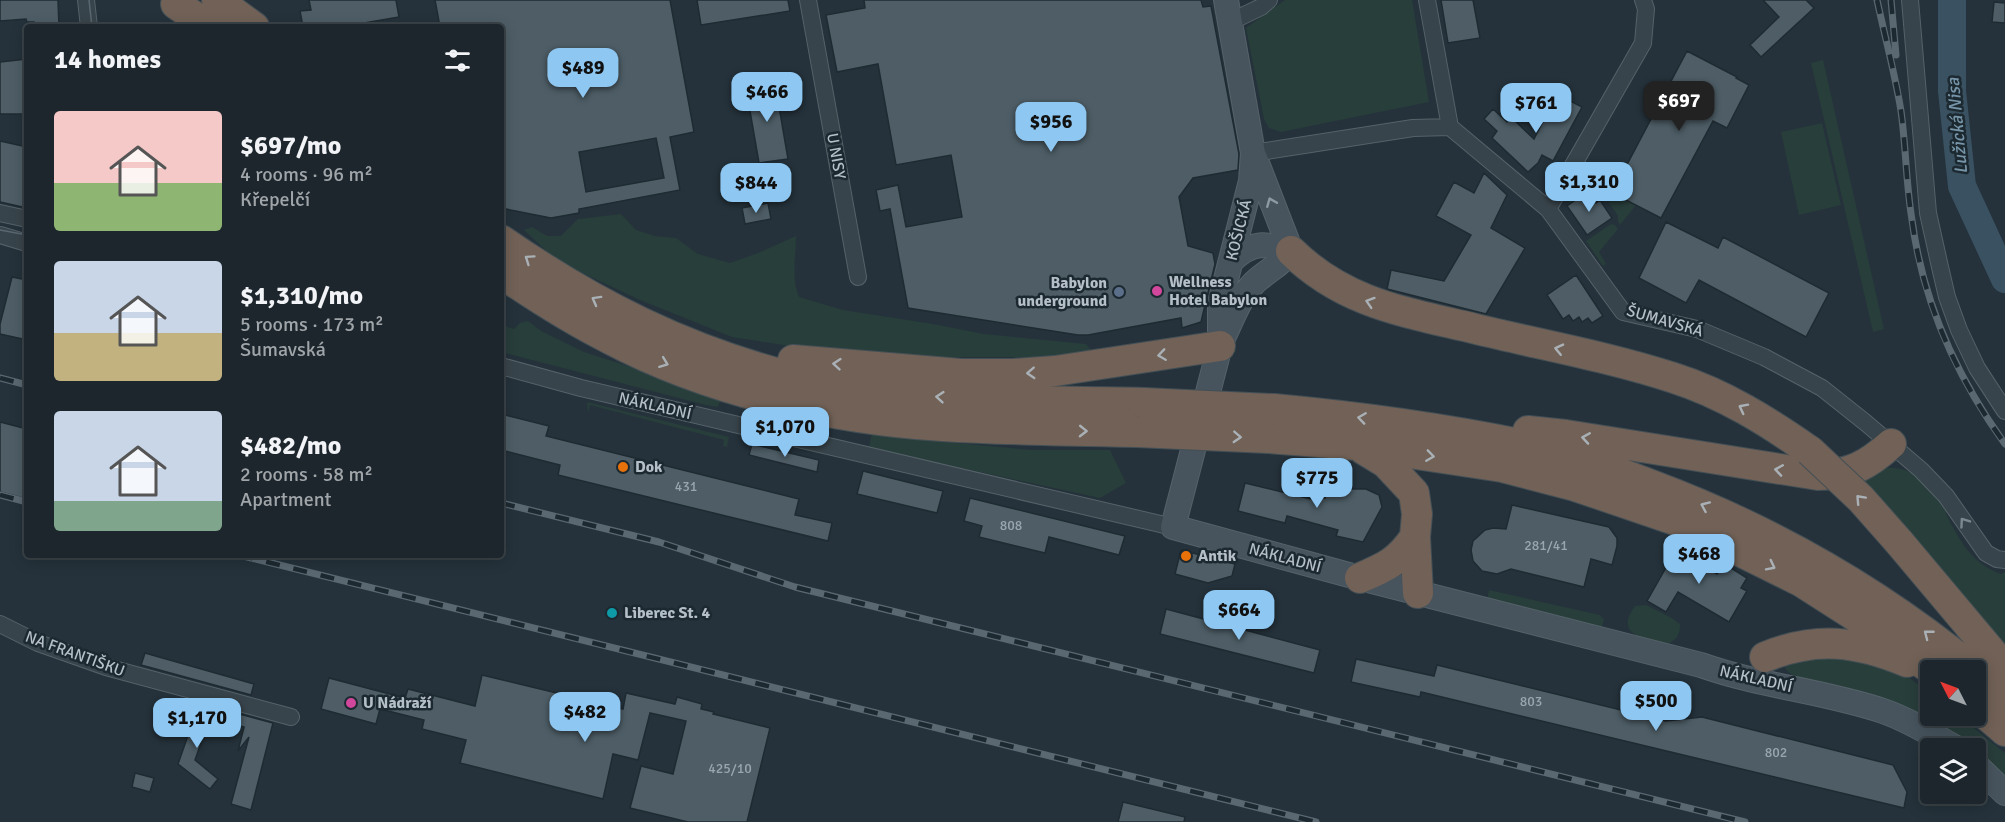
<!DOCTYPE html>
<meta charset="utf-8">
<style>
body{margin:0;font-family:Signika,sans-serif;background:#252e34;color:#f1f3f6;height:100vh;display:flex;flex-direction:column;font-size:22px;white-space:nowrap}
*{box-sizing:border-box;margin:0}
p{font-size:20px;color:#a0a5a9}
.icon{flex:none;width:33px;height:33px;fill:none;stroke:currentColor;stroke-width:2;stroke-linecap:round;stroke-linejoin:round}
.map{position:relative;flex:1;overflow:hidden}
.details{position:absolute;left:24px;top:24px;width:480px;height:534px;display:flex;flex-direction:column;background:#1c262c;border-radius:6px;box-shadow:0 3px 15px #0003,0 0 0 2px #3a4348}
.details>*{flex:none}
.needle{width:39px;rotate:312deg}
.fabs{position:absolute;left:1920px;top:660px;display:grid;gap:12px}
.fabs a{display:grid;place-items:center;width:66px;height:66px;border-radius:6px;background:#1c262c;box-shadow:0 3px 15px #0003,0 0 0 2px #3a4348;font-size:30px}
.price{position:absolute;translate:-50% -51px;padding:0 14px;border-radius:12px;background:#8ec7f1;color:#111;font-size:20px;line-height:39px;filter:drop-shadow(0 2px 3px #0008)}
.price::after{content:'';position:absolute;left:50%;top:36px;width:18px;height:14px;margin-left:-9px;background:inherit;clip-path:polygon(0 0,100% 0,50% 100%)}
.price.current{background:#222;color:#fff}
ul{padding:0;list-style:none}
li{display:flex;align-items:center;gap:18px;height:150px;padding:0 30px}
li span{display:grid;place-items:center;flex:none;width:168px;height:120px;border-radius:6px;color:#555}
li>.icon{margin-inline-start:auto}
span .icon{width:72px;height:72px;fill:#fffc;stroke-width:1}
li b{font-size:26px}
h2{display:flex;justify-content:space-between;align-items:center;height:72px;padding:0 30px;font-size:26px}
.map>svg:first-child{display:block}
.green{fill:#283e3b}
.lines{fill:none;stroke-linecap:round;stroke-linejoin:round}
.river{stroke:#395161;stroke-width:28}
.building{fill:#4e5d66;stroke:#1f2b32;stroke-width:1.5;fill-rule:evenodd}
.street-casing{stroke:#566269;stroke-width:18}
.secondary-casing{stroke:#566269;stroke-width:26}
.highway-casing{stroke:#434f56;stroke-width:32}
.street{stroke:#38444b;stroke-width:16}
.secondary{stroke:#47545e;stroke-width:24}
.highway{stroke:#716156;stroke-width:30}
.tram{stroke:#5a6872;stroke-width:1.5}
.rail-casing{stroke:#5a6872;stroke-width:7}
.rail{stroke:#1d2930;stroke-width:4.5;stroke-dasharray:14;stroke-linecap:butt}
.highway-bridge-casing{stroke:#434f56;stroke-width:32;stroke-linecap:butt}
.highway-bridge{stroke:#716156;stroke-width:30}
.oneway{stroke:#8e9aa2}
.oneway2{stroke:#aab1b6}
.oneway3{stroke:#7c888f}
.hotel-dot{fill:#d1479c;stroke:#1d2930;stroke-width:2}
.service-dot{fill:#5c6f8a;stroke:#1d2930;stroke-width:2}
.food-dot{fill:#e8710a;stroke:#1d2930;stroke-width:2}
.culture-dot{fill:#0f9aa8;stroke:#1d2930;stroke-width:2}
.labels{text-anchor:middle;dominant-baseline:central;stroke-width:5;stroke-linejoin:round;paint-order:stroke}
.number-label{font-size:14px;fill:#9aa6af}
.street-label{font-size:16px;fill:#b4bfc7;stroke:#1d2930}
.poi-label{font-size:16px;font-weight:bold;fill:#b4bfc7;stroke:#1d2930;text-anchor:start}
.water-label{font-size:18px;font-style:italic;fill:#7695a8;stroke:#1d2930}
</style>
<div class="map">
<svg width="2005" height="822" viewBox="0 0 2005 822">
<rect width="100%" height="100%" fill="#25323b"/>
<path class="green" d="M1285,0H1412L1429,102L1281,132L1269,128L1264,119L1246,28Z
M1823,60L1884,329L1873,332L1811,63Z
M1822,123L1841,205L1799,215L1781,132Z
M1598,174L1605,175L1615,180L1608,194L1600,200L1585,178L1587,175Z
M1577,185L1588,191L1567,206Z
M1616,195L1636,205L1620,225L1618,221V216L1609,203Z
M621,214L636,230L655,236L676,238L698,254L730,263L758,253L796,236C796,257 791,279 799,297L843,310L933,324L984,334L1086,344L1091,350L1076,357H928L790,346L732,337L640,300L557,261L524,230L532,227L547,236H561L578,219Z
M1611,224L1615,225L1618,229L1599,252L1606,264L1603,266L1586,241Z
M528,321L541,331L584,352L715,394L720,401L718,407L706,405L501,352V325L514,329L520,323Z
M587,402L729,437L727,447L723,446L724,440L590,405L588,413Z
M872,433L957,443L1031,450H1110L1126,483L1100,498L869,448Z
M1883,468C1917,466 1927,485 1946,509V514C1961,542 1970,562 2001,574L2005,572V648L1858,476Z
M1489,590L1600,615L1604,620L1602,626L1597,629L1487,601Z
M1646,605L1670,617L1680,624C1680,635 1677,639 1668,644C1646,639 1613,636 1635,606Z
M1823,651L1901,672L1930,693V716H1959L2005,753V776C1974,745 1952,727 1911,710L1909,712L1802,679C1795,676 1787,674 1784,665Z"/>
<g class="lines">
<path class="river" d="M1952,0V91L1962,186L2005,279"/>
</g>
<path class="building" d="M0,0H58L59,27H35L34,22H27L26,19L0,21Z
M309,0H396L399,17L341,27H314V25L303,27L300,11L311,10Z
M435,0H670L694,132L670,137L680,190L579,209V213L551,218L501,208V27H440ZM656,138L664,178L586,192L579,152Z
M697,0H788L790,11L701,25Z
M864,0H1201L1203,7L1211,6L1239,154L1238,170L1193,178L1179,197L1188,246L1213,253L1215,264L1201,322L1182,328L1181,318L1088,335H1078L908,308L890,209L880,211L876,190L898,185L906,227L962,217L951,155L896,165L878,64L837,72L826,15L865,8Z
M1441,0H1473L1480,38L1448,43Z
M1763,0H1806L1814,8L1761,57L1750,45L1779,17Z
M1994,2L2005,3V23L1992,22Z
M1687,51L1737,77L1736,78L1749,85L1727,128L1713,121L1661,218L1612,193Z
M27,59V114H0V62Z
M775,83L788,159L759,163L746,88Z
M1557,94L1582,107L1553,161L1542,155L1538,163L1528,172L1492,138L1497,131L1484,119L1493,109L1507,122L1511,117L1534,139Z
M0,141L27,147V208L0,202Z
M1484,173L1507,195L1491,228L1525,248L1486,314L1387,289L1391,270L1444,281L1471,235L1436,216L1454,182L1474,193Z
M1588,191L1596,203L1600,200L1612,218L1587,235L1567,206Z
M768,203L771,219L745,224L742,208Z
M1666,222L1718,248L1723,237L1829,293L1806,337L1699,280L1686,303L1639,278Z
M1576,275L1603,316L1592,323L1588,318L1582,322L1579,317L1573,321L1569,315L1563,319L1547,295Z
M12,277L27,280V340L0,334V324Z
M501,414L549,426L546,436L799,499L795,515L832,523L828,541L558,475L560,465L501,450Z
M0,422L27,429V499L0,492Z
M752,444L819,460L817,472L749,455Z
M863,471L943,491L937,513L857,494Z
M1245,483L1311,499L1313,494L1325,498L1329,489H1366L1379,495L1382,507L1363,542L1336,536L1338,530L1287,516L1285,523L1238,511Z
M970,498L1125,536L1119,555L1049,537L1045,553L979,537L982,526L964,521Z
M1512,505L1609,527L1617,538V546L1612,565L1591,559L1584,587L1511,569L1497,574L1482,571L1473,561L1471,550L1473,541L1485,530L1493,528L1506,529Z
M1680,543L1700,554L1696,561L1717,574L1723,563L1747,578L1741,588L1747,591L1729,622L1678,592L1666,612L1647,601Z
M1181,550L1235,564L1232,576L1208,583L1175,574Z
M1166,609L1320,650L1314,673L1160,634Z
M145,653L254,684L251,695L141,665Z
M1356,659L1434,676L1437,665L1666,721L1702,717L1893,765L1907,792L1904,808L1421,692L1420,697L1351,682Z
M482,675L623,709L626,693L675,704L677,697L702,704L701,709L714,712L713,714L770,728L747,822H688L630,808L641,766L673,774L686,721L650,713L638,760L613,754L603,799L460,763L466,740L422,729L424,720L380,709L376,724L321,709L329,678L405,698L408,689L475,706Z
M198,707L212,712L195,760L218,779L210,789L178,764Z
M225,710L273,723L251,810L231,804L249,737L238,751L244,727L222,722Z
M135,773L154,778L150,792L132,787Z
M1123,802L1185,817L1184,822H1118Z"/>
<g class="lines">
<g class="street-casing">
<path id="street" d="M86,0L89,27
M808,0L858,277
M1427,0L1450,127L1548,209L1623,312L1697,329L1764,357L1822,388L1866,423L1921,470L1946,496L1986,553L1997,559L2005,560
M1910,0L1928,213L1940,267L1947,297L1959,330L1977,368L2005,411
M1230,22L1261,7L1269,0
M1253,153L1413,128L1450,127
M1548,209L1643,43L1646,9L1643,0
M0,213L27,219
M0,235L27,243
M501,366L581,388L1173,527
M0,624L38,643L106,667L291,717"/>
</g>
<g class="secondary-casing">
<path id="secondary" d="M1226,0L1253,153L1251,181L1220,303V346L1173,527L1360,578L1701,665C1760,686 1823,691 1883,711C1909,720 1933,735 1956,748
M1255,158L1291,251
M1232,260C1253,241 1265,243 1291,251
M1224,336C1233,317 1240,297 1255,282C1267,271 1282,264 1291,251
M1976,765L2005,793"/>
</g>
<g class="highway-casing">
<path id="highway" d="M217,0L254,27
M176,4L210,27
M501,240C594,304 684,350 795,378C907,405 1029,400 1144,403
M1291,251C1345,304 1406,312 1476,329C1542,345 1610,357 1674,378C1724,394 1767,421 1810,451
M501,273C536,297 572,320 610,339C708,391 831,419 942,426C1006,430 1072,431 1137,432
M793,360L961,374H1013L1055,371L1220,346
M1274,409C1361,417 1448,429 1534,447C1575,456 1615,471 1654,486C1771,530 1878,591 1974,670
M1528,431L1566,435L1818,475C1850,475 1868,465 1891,444
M1268,438L1356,445L1502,467L1575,486L1681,522L1802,582L1877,630L1932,670
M1363,449L1386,463L1414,493L1417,514L1415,537L1418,593
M1899,542L2005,668
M1360,578C1386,567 1399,561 1415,537
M1765,657C1816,636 1857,641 1907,662
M1976,672L2005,696
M1976,706L2005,731"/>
</g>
<use href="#street" class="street"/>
<use href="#secondary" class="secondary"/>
<use href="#highway" class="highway"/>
<path class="tram" d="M89,0L92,27
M0,230L27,235"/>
<g class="rail-casing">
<path id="rail" d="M1877,0C1885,37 1895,74 1901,111C1906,147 1906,184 1912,220C1923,303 1956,376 2005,444
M1891,0L1896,55
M0,378L27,385
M0,495L27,502
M501,503L659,542L795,587L1745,822
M239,555L1316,822"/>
</g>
<use href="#rail" class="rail"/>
<g class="highway-bridge-casing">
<path id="highway-bridge" d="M1144,403L1274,409
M1137,432L1268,438
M1810,451L1861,499L1899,542"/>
</g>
<use href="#highway-bridge" class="highway-bridge"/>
</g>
<defs><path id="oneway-chevron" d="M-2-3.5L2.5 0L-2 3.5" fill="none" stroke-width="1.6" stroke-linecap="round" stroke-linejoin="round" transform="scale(1.5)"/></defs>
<use class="oneway" href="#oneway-chevron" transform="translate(1271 202) rotate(-112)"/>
<g class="oneway2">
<use href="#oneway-chevron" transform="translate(529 259) rotate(-145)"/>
<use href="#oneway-chevron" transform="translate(596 300) rotate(-151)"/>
<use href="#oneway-chevron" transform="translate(1370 302) rotate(-162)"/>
<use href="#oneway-chevron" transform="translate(1559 349) rotate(-167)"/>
<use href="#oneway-chevron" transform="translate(1162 355) rotate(172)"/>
<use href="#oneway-chevron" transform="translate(664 363) rotate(21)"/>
<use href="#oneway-chevron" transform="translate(837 364) rotate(-175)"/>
<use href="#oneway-chevron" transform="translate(1031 373) rotate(177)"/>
<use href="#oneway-chevron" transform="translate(940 397) rotate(-175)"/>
<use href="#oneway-chevron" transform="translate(1743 408) rotate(-153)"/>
<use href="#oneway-chevron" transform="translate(1362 418) rotate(-172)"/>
<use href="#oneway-chevron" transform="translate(1083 431) rotate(1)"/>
<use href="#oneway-chevron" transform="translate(1237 437) rotate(3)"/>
<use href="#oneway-chevron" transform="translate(1586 438) rotate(-171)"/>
<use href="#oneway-chevron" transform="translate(1430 456) rotate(8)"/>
<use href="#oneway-chevron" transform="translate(1779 470) rotate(-171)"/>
<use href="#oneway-chevron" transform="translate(1860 499) rotate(-133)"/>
<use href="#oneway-chevron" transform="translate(1705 506) rotate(-156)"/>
<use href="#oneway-chevron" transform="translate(1771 566) rotate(27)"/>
<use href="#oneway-chevron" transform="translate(1928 634) rotate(-142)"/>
</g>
<use class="oneway3" href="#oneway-chevron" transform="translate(1964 522) rotate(-125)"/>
<g class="hotel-dot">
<circle cx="1157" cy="291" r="6"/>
<circle cx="351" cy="703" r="6"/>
</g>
<circle class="service-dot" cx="1119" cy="292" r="6"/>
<g class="food-dot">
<circle cx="623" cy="467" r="6"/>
<circle cx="1186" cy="556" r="6"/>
</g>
<circle class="culture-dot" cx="612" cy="613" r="6"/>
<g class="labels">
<g class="number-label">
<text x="686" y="486">431</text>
<text x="1011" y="525">808</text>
<text x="1546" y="545">281/41</text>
<text x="1531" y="701">803</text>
<text x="1776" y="752">802</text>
<text x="730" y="768">425/10</text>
</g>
<g class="street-label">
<text transform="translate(836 156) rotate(80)">U NISY</text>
<text transform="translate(1239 230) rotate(-76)">KOŠICKÁ</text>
<text transform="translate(1665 321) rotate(16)">ŠUMAVSKÁ</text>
<text transform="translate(655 406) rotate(13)">NÁKLADNÍ</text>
<text transform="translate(1285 558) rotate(15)">NÁKLADNÍ</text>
<text transform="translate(75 654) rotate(20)">NA FRANTIŠKU</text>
<text transform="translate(1756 679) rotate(13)">NÁKLADNÍ</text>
</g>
<g class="poi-label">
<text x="1169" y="282">Wellness<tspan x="1169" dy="18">Hotel Babylon</tspan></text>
<text x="1107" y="283" text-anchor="end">Babylon<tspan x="1107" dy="18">underground</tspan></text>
<text x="635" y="467">Dok</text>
<text x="1198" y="556">Antik</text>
<text x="624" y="613">Liberec St. 4</text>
<text x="363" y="703">U Nádraží</text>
</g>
<g class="water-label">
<text transform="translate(1957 126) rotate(-95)">Lužická Nisa</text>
</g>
</g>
</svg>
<div class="fabs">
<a><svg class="needle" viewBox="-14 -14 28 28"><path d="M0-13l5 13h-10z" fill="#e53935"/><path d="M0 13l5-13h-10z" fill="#a0a5a9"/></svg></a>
<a><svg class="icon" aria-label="layers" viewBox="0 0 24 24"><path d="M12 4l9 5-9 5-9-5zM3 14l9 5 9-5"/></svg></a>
</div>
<b class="price" style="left:583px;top:99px">$489</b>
<b class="price" style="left:767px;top:123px">$466</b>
<b class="price current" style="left:1679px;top:132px">$697</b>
<b class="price" style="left:1536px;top:134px">$761</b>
<b class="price" style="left:1051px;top:153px">$956</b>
<b class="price" style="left:1589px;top:213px">$1,310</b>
<b class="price" style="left:756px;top:214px">$844</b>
<b class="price" style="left:785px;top:458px">$1,070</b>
<b class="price" style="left:1317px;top:509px">$775</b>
<b class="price" style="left:1699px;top:585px">$468</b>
<b class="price" style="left:1239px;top:641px">$664</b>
<b class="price" style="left:1656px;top:732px">$500</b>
<b class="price" style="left:585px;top:743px">$482</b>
<b class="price" style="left:197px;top:749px">$1,170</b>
<section class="details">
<h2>14 homes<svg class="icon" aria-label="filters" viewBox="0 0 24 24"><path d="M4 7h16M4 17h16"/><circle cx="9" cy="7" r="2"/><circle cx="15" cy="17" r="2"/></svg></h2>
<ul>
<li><span style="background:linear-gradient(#f6c9c9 60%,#8fb573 0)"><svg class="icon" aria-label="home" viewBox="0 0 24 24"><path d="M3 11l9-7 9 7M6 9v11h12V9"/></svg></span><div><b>$697/mo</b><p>4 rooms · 96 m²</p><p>Křepelčí</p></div></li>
<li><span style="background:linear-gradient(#c9d6e8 60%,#c2b280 0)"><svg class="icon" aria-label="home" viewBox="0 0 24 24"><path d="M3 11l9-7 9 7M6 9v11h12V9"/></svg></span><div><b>$1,310/mo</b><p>5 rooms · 173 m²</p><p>Šumavská</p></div></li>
<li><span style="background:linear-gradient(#c9d6e8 75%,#7fa58c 0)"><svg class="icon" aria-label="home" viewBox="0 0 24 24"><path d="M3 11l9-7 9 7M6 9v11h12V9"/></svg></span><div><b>$482/mo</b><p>2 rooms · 58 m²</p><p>Apartment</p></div></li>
</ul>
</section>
</div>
